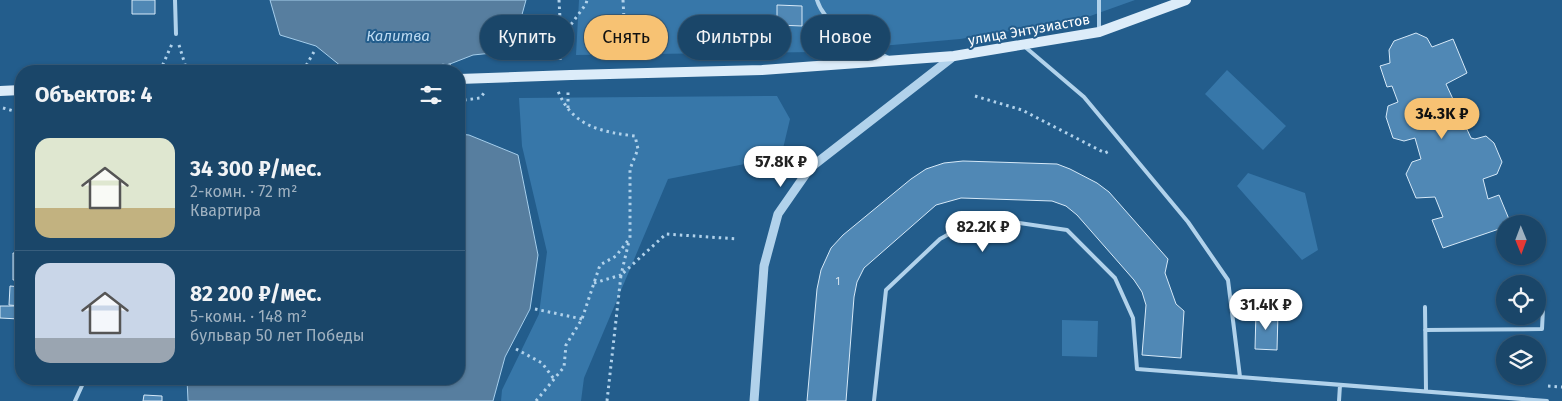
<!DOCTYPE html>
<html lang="ru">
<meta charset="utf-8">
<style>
body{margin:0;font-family:"Fira Sans",sans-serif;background:#234d6f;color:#f1f3f6;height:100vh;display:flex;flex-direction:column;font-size:19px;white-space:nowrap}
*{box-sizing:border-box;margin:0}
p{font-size:16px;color:#9fb1c0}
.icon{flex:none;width:28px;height:28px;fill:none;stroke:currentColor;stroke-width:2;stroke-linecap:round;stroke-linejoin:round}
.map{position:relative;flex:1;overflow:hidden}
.side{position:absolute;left:15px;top:65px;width:450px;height:320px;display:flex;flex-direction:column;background:#1a4669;border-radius:20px;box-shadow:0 1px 4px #0004,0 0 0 1px #385e7d}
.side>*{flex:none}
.banner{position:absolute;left:480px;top:15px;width:475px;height:45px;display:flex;gap:10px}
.needle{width:32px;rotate:179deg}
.buttons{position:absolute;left:1496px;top:215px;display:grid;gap:10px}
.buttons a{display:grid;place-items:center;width:50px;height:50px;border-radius:50%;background:#1a4669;box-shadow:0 1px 4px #0004,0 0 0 1px #385e7d;font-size:25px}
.price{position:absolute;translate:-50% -42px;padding:0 11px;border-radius:18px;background:#fff;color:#222;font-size:16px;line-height:32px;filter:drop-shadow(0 1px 2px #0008)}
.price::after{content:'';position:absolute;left:50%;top:30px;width:15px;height:11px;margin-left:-8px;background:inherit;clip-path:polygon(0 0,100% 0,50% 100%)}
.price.on{background:#f7c273;color:#111}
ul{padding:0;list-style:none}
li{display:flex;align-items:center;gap:15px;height:125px;padding:0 20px}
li+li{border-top:1px solid #385e7d}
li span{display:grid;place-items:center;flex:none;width:140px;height:100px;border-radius:15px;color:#555}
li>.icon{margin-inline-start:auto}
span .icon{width:60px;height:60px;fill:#fffc;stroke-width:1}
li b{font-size:21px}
h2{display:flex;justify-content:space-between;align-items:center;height:60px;padding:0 20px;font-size:21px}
.tag{padding:0 18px;border-radius:22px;background:#1a4669;box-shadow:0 1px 4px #0004,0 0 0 1px #385e7d;font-size:18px;line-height:45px}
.tag.on{background:#f7c273;color:#111}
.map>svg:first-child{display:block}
.green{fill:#3777a9}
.water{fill:#577e9f;stroke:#a5ceec}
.building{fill:#5088b5;stroke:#d6e9f8}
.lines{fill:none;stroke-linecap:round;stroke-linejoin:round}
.path{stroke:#b1d2eb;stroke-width:3;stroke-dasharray:2.5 4;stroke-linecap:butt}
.service{stroke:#b1d2eb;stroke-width:4}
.tertiary{stroke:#b1d2eb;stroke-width:9}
.secondary{stroke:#dcecf9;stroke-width:10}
.path-bridge{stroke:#b1d2eb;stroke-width:3;stroke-dasharray:2.5 4;stroke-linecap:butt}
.secondary-bridge{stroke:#dcecf9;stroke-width:10}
.labels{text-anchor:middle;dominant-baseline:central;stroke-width:4;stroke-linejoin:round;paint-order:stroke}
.number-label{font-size:11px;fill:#d3e1ec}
.street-label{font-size:14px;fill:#fff;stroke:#235d8c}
.water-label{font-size:15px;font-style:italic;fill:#bddbf2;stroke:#235d8c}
</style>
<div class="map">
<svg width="1562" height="401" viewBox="0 0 1562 401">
<rect width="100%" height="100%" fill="#235d8c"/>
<path class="green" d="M579,0H1135L1079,20L960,39L813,52L576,55Z
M1227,70L1286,126L1263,150L1205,94Z
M777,96L790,119L781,157L668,179L584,378L581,401H501L502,390L539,314L547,252L522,146L519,98Z
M1248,173L1305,193L1318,250L1302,260L1237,186Z
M1062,320L1098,321L1097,357L1062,356Z"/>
<path class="water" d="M270,0H526L512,51L473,55L432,71H347L316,46L280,35Z
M459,134L469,135L518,155L538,255L530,309L505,357L493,401H188L187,379H459Z"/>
<path class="building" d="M132,0H155V14H132Z
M777,5L802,6V26L777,25Z
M1416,33L1427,38L1432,47L1453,39L1467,73L1446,84L1471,138L1475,139L1486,136L1494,143L1502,162L1497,174L1483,179L1488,199L1499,195L1511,224H1505V227L1443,248L1432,220L1443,217L1435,197L1416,198L1406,174L1412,162L1421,159L1415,138L1404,141L1393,138L1386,117L1388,106L1398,102L1392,86L1387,87L1380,66L1390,63L1389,50L1394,41Z
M963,161L1057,164L1070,169L1097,183L1109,192L1168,259L1165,273L1176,304L1184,311L1181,358L1142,355L1146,305L1142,292L1134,280L1077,215L1066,206L1052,201L961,198L936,205L864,268L857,282L854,297L846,401H807L817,289L821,270L831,248L843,235L911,179L926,169L944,163Z
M13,253H21V280H13Z
M10,286L21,287V306L9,305Z
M0,306H19V319L0,318Z
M1256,312L1278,313L1277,350L1255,349Z
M144,395L162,396V401H143Z"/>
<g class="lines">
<path class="path" d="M559,0L561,37
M623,0L626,59
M179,45L187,71
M560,60L561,38L586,4L587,0
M160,71L172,44
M303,71L315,50
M459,96L464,100L480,98L484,93
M975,96L1022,110L1105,153L1111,150
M3,108L21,113
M568,108V89
M594,283L621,275L629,241
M535,309L582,319
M516,349L542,363L554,379
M1548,386L1562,387
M536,401L564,367L566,345L582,319L600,265L616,256L630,238V169L638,149L635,136C601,132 572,126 558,91
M607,401L621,275L666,234L738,239"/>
<path class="service" d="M175,0L176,34
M817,0C825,27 865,47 889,58
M1099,0V32
M1024,46L1084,97L1188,222L1228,280L1240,377
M1425,307L1426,391
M1425,330L1542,329L1543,308
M75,401L85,379
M874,401L886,290L940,239L967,224L1005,221L1067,230L1115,278L1133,318L1137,369L1547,401
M1339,401L1340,385"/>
<path class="tertiary" d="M754,401L764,266L778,214L810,168L954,56"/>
<path class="secondary" d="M571,75L762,70L954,56L1099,32L1186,0
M0,91L21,90"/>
<path class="path-bridge" d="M260,71L452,65"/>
<path class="secondary-bridge" d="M459,79L571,75"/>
</g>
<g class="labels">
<g class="number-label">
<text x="838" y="281">1</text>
</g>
<g class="street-label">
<text transform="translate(1029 30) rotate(-10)">улица Энтузиастов</text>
</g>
<g class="water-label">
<text x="398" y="36">Калитва</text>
</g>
</g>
</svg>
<div class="buttons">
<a><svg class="needle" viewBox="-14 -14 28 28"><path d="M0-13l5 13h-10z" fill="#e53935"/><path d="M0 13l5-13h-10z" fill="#9fb1c0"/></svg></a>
<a><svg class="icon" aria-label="locate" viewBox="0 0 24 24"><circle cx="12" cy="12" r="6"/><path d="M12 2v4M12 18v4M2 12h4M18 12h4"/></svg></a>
<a><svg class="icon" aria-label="layers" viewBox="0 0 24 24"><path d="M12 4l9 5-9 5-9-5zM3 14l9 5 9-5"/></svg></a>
</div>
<b class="price on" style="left:1442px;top:140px">34.3K ₽</b>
<b class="price" style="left:781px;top:188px">57.8K ₽</b>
<b class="price" style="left:983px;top:253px">82.2K ₽</b>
<b class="price" style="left:1266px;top:331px">31.4K ₽</b>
<div class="banner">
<a class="tag">Купить</a>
<a class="tag on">Снять</a>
<a class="tag">Фильтры</a>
<a class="tag">Новое</a>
</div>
<section class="side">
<h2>Объектов: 4<svg class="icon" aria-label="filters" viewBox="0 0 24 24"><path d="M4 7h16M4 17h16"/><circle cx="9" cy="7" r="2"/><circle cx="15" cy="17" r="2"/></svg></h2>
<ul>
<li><span style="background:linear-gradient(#dfe7d0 70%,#c2b280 0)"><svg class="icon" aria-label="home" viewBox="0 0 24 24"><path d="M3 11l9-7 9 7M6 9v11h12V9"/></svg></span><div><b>34 300 ₽/мес.</b><p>2-комн. · 72 m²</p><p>Квартира</p></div></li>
<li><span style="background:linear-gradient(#c9d6e8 75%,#9aa5b1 0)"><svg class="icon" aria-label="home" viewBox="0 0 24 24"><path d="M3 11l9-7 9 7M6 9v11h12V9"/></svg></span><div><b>82 200 ₽/мес.</b><p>5-комн. · 148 m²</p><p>бульвар 50 лет Победы</p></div></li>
</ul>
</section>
</div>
